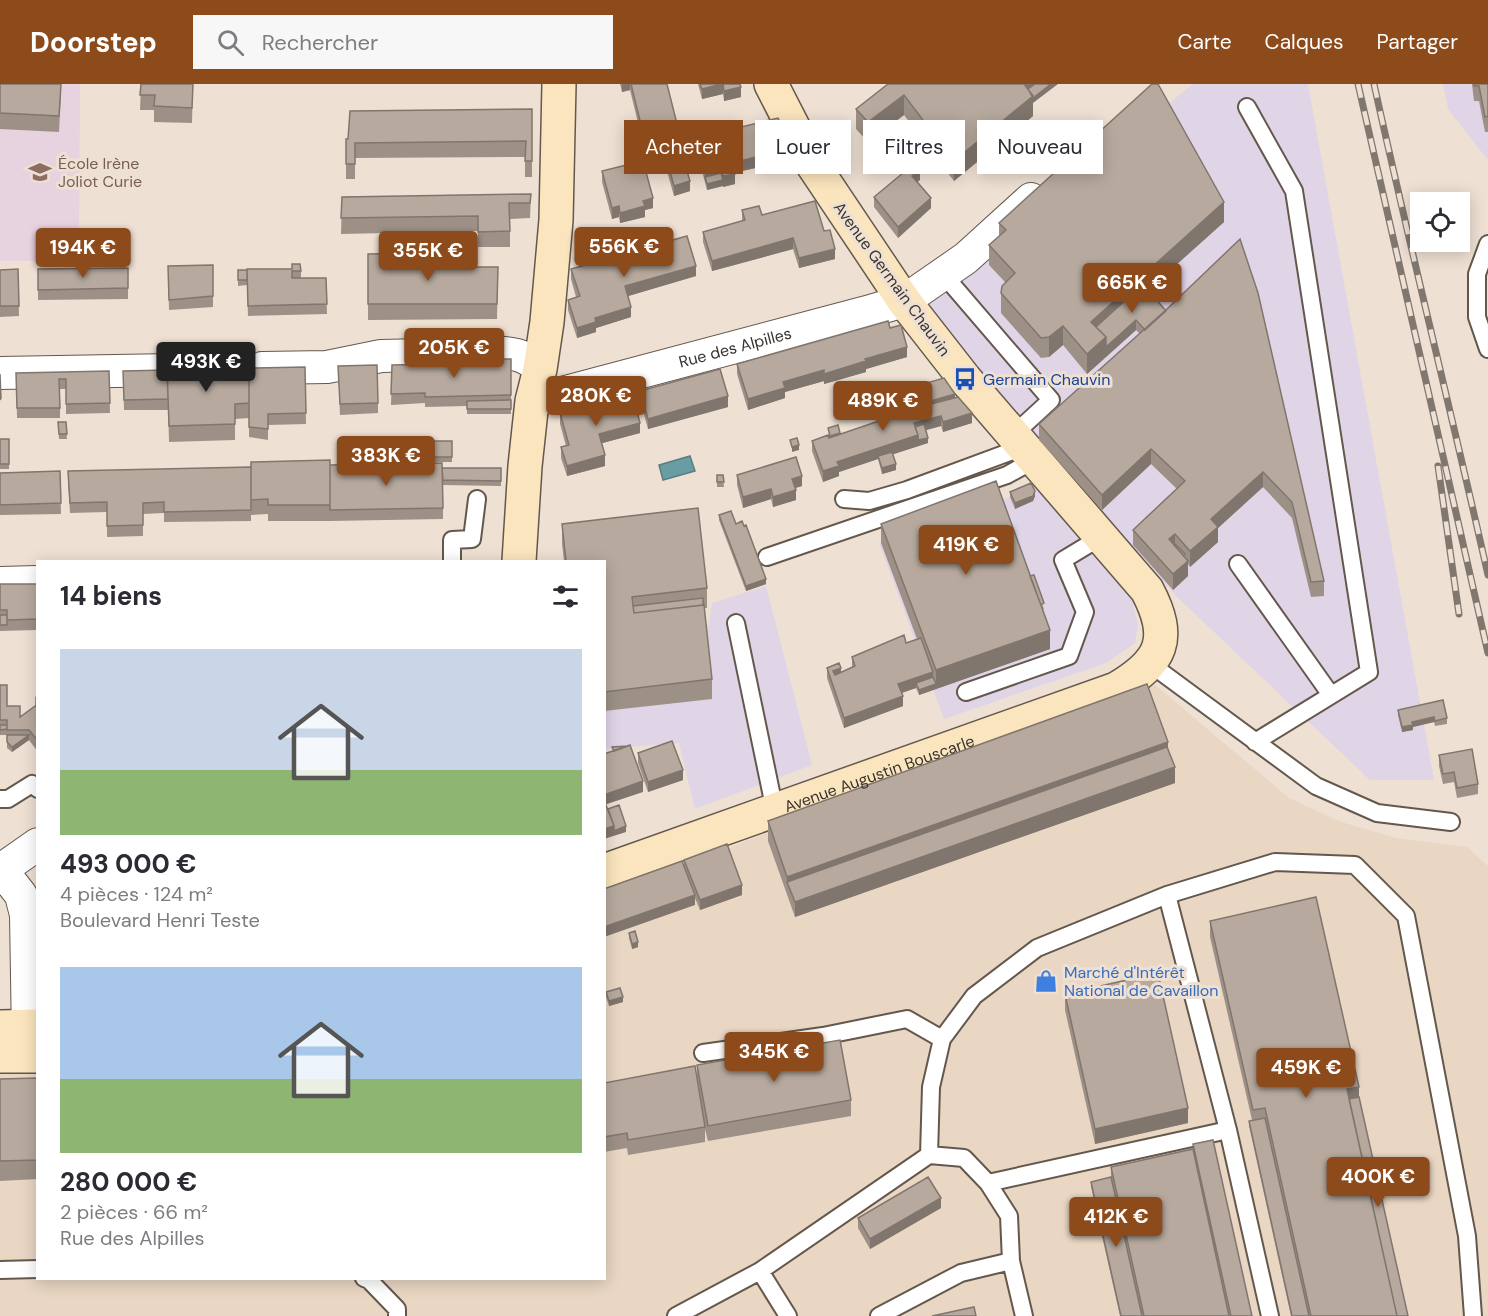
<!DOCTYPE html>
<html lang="fr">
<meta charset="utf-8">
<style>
body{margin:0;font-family:"DM Sans",sans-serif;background:#f7f7f7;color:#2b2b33;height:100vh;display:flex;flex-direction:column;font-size:22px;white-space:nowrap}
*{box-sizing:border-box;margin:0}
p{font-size:20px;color:#7c7c81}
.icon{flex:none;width:33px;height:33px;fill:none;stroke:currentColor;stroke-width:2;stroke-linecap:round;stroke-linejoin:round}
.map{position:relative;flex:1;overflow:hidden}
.panel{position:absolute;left:36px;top:476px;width:570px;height:720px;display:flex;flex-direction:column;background:#fff;border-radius:0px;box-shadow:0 3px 15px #0003}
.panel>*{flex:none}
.top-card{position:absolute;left:624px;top:36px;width:570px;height:54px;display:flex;gap:12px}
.tools{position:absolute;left:1410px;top:108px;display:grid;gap:12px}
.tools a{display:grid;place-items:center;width:60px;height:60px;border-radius:0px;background:#fff;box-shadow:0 3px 15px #0003;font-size:30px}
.price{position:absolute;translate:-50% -51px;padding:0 14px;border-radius:6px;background:#8d4a1b;color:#fff;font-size:20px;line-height:39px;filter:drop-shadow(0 2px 3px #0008)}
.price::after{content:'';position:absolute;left:50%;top:36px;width:18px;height:14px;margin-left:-9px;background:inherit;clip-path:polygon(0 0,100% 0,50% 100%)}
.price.active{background:#222;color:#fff}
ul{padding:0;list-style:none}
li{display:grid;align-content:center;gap:12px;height:318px;padding:0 24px}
li span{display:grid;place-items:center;height:186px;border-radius:0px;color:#555}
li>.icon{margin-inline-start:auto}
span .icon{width:108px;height:108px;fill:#fffc;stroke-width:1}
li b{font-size:26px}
h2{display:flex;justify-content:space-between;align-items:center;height:72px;padding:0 24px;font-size:26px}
.chip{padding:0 21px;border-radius:0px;background:#fff;box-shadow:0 3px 15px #0003;font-size:21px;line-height:54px}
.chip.active{background:#8d4a1b;color:#fff}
header{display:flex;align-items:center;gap:36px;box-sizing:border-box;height:84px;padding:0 30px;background:#8d4a1b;color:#fff}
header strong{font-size:28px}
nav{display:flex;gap:33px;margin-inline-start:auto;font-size:21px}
.search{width:420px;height:54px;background:#f7f7f7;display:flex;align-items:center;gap:15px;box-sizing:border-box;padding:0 21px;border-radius:0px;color:#7c7c81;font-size:22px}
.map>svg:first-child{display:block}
.built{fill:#e9d6c3}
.industrial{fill:#e0d4e7}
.education{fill:#e7d2e0}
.water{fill:#699da4;stroke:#5a7d81;stroke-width:1.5}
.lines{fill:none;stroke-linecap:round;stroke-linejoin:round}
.lane-casing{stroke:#64584d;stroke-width:20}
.street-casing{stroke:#64584d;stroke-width:34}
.secondary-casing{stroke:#64584d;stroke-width:36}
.lane{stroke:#fff;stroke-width:16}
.street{stroke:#fff;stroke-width:32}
.secondary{stroke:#fbe5be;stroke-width:33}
.rail-casing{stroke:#80776f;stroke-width:7}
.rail{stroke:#eee0d3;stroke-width:4.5;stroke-dasharray:14;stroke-linecap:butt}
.wall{fill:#9d9187}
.shaded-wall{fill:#80766e}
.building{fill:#b7a99d;stroke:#80766e;stroke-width:1.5}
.labels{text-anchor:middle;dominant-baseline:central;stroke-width:6;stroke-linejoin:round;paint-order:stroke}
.education-label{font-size:16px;fill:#785e54;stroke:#eee0d3;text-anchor:start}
.street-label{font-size:16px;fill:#38332e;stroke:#eee0d3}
.transit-label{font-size:16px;fill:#164399;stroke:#eee0d3;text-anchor:start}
.shop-label{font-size:16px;fill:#366cbe;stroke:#eee0d3;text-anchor:start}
</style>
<header>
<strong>Doorstep</strong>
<div class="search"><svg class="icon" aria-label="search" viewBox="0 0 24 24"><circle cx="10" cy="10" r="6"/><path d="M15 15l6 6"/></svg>Rechercher</div>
<nav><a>Carte</a><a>Calques</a><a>Partager</a></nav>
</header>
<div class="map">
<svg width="1488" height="1232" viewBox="0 0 1488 1232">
<rect width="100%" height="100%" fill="#eee0d3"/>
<path class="built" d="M1153,599L1289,714L1341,738L1396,754L1467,763L1488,782V1232H0V985L37,983L38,1194H604L605,812Z"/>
<path class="industrial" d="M1193,0H1308L1434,696H1370L1175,511L1011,327L926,217Z
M1443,0H1488V76L1448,25Z
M1036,404L1130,510L1138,541L1135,559L1106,579L944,635L879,459Z
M766,502L812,681L695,725L679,659L605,665V551L709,541L712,519Z"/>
<path class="education" d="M0,0H80L79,177H0Z"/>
<path class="water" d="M690,372L695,387L663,396L659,381Z"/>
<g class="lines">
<g class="lane-casing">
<path id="lane" d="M1247,23L1294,107L1369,588L1255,658
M1488,160L1477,190V233L1488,265
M943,190L1051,316L1013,351
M844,415L869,417L907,406L1023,363
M767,473L1007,391L1034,376
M452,477V456L472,455L477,415
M1238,480L1331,611
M736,539L775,727
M1149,579L1316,702L1377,729L1451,738
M966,608L1069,572L1085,528L1063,476L1101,453
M0,715H8L32,700L38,705
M1167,811L1228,1046
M703,969L823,952L907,935L942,955
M929,1071L931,1003L942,955L974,912L1037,864L1167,811L1275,778L1355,781L1406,832L1467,1152L1473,1232
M988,1099L1228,1046L1270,1232
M0,1186L38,1185
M760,1187L788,1232
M364,1194L369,1196L397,1225V1232
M676,1232L760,1187L929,1071L964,1074L988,1099L1009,1132L1011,1177L1024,1232
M879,1232L961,1189L1011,1177"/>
</g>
<g class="street-casing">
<g id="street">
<path d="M262,284L327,283L381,272L504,269C519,270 530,274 540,285"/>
<path d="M0,289L173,286"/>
<path id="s1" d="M532,317L867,228L904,217L966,174L1031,115"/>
<path d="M0,499L38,498"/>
<path d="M0,784L21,811L26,831L28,953L14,957"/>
<path d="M2,785L38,760"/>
</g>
</g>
<g class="secondary-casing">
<g id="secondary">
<path d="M519,477L525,382L532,317L540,285L547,238L556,136L559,0"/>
<path id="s2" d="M604,787L1116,605C1162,578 1173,555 1147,506L965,295L904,217L811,78L771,0"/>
<path d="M0,943L38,942"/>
<path d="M0,972H38"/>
</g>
</g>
<use href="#lane" class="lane"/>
<use href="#street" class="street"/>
<use href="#secondary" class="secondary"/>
<g class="rail-casing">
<path id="rail" d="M1358,0L1488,569
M1374,0C1410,164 1451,327 1488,491
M1438,382L1459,530"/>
</g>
<use href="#rail" class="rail"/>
</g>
<path class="wall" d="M0,0L61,10L59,48L0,45Z
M141,0H193L192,39L154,38V26H140Z
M620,0H667L677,51L643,59L630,6L622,8Z
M698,0H740L741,13L724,17L723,10L702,15Z
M888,0L1033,19V32L954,97L904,31L868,58L856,45V25Z
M1472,0H1488V48H1485L1479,17H1474Z
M532,25V93H525V73L355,74V95H346V55Z
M663,62L791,70L764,77V82L734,89L735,100L723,103V102L707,106L701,83L687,87L690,107L674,112L663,73Z
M602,87L653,124L645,126V133L620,139L619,133L612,135L602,98Z
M920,96L917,98L931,124L898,154L874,123V113Z
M531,110L530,134L510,135V163H478V147L341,150L342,113Z
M742,126L824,147L835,175L799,184L793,165L712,187L703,158V148L742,137Z
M1224,138L1157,198V210L1154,213L1166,227L1240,155L1324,497V512L1311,513L1292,434L1263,403L1218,444V458L1190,483L1188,480V492L1173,506L1133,461V446L1177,405L1151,380L1102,426L1039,356V340L1140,250L1136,246L1087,290L1063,261L1049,273L1041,274L1001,229V209L1005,198L989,181V161L999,153V139Z
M368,170L418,183H498L497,235L368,236Z
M213,181V223L169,226L168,182Z
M128,184V215L38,216V185Z
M18,185L19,232L0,233V186Z
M571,185L696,192L628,212L631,233L596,244V248L577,254L568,226V216L576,213L571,195Z
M238,186L301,187V194H326L327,230L248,232L247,201L238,202Z
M890,244L907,273L866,285V288L824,300V297L785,308V314L748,326L737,290V280Z
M511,275V330H467V322L425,323V319L391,321L392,281L466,279Z
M338,282L378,319V329L340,331Z
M305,283L306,340L268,341V356L249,353V334L235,335V356L169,358L168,320V326H124L123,287Z
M109,287L110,329L66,330V305H60V334H17L16,289Z
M640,307L728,323L648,345L640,317Z
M895,308L955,314L972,339L943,348L941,342L925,346L928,359L892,370L896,386L882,390L878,375L839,388V392L823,398L812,367V357L830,354L828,344L840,351L898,330L895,319Z
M560,329L640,349L602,359L605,382L567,392L561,374V363L566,362L560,340Z
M58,338H66L67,355H59Z
M0,355H9V385H0Z
M426,357H452V378H426Z
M330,381L442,384H501V402L443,401V435L330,437H268V430L251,431V437L164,438V429L143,430V452L107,453V428L70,429L68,397L251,383Z
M60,387L61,430L0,431V389Z
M717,391H723L724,403H717Z
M737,391L802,402L795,404L796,416L773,423L771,415L743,424L737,401Z
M1010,408L1035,412L1033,417L1015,425L1010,413Z
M719,431L736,440L766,500L746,507L719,436Z
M562,440L707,504V524H704L712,595V615L604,627V477H564L562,460Z
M881,440L1030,492L1044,525H1042L1050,565L919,611L916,604L902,609L903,622L844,644L827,594V584L841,589L852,584V573L906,559L917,555L881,459Z
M0,500H38V546L0,547Z
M0,601L7,622L20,633L35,622V613L38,611V668L29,656L12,668L7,664V651H0Z
M1398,626L1447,634V640L1435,642L1434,638L1413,643V646L1402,648L1398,631Z
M1168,663L1175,699L795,833L768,757V737Z
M638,669L683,696L648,708L638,679Z
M1439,671L1478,700V710L1457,714L1454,698L1443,700L1439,682Z
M684,776L742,811L700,826L695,814V821L684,782Z
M1210,837L1359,1013L1408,1232H1291L1249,1042V1037L1252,1036L1210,853Z
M629,849L638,863L632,865L629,854Z
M606,908L623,918L609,922L606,913Z
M1065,910L1188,1039L1095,1060L1065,926Z
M697,981L851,1016V1032L708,1057L705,1045V1058L628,1071L627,1064L604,1068V999L697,995Z
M38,994V1095L0,1097V995Z
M1193,1060L1252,1232H1120L1091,1103V1098L1111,1093V1083L1193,1065Z
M941,1124L870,1165L858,1144V1134Z"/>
<path class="shaded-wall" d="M622,0H630V6L622,8Z
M723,0V10L702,15V5Z
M1022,0H1041L1024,14Z
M1051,0H1058L1033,19V32L954,97V77L1033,12Z
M741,3V13L724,17V7Z
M904,11V31L868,58V38Z
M677,40V51L643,59V49Z
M791,60V70L764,77V82L732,89V79L763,67Z
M701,73V83L684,88V77Z
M721,83V94L705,93V98V88Z
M920,85V96L912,102V92Z
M735,90V100L723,103V92Z
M723,96V102L707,106V100Z
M690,97V107L674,112V102Z
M653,114V124L645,126V133L620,139V129L643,117Z
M931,114V124L898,154V143Z
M1224,118V138L1157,198V210L1149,218V198L1151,184Z
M619,122V133L612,135V124Z
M793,154V165L712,187V177Z
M835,165V175L799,184V174Z
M696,182V192L625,213V202Z
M1143,191V211L1091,247V238Z
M631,223V233L596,244V248L577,254V244L595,234Z
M1136,236V246L1106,273V263Z
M1063,242V261L1049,273V253Z
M1106,253V273L1087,290V270Z
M907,263V273L866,285V288L824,300V290L865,275Z
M824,286V297L785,308V314L748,326V315L783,298Z
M955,310V320L900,337V326Z
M728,312V323L648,345V335Z
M972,329V339L943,348V338Z
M941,332V342L916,349L914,339Z
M640,339V349L599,360V350Z
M918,351L928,354V359L879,375L878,372V375L839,388V392L823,398V387L837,378Z
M799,361V366L792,368V363Z
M1151,365V380L1102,426V411Z
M605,371V382L567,392V382Z
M896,380V386L882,390V384Z
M1263,388V403L1218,444V458L1190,483V467L1211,435Z
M802,392V402L792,405V395Z
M771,405V415L743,424V413Z
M796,406V416L773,423V413Z
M1035,407V412L1033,417L1015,425V419Z
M1175,450V465L1169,455Z
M1188,477V492L1173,506V490Z
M766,495V500L746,507V502Z
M1050,546V565L919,611V606L936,600V586Z
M841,584V594L833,597V587Z
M933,588V598L916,599V604L898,610V600Z
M903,612V622L844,644V634Z
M1434,633V638L1413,643V646L1402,648V643L1412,638Z
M29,651V656L12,668V663Z
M1168,658V678L787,798V813V793Z
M1175,683V699L795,833V818Z
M683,686V696L648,708V698Z
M643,697V708L604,721V711Z
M614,742H626V748L604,755V745Z
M742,801V811L700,826V816Z
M695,811V821L604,853V843Z
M638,858V863L632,865V860Z
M623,913V918L609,922V917Z
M1359,1003V1018L1348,1020L1347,1005Z
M1188,1024V1039L1095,1060V1045Z
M941,1114V1124L870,1165V1155Z"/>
<path class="building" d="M0,0H61L59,32L0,29Z
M141,0H193L192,24L154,22L155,11H140Z
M631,0H667L677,40L643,49Z
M700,0H722L702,5Z
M723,0H740L741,3L724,7Z
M888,0H1024L1033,12L954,77L904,11L868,38L856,25Z
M1035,0H1051L1033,14L1028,5Z
M1152,0H1158L1224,118L1151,184L1157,190L1149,198L1143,191L1091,238L1106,253L1087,270L1063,242L1049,253L1041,254L1001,209L1002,202L1015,189L989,161L1006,146L999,139Z
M1474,0H1488V32L1485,33L1479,2H1474Z
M532,25V77H525L526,57L355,59V80H346V55H348L350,27Z
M778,34L791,60L763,67L764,71L732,79L735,90L723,92L721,83L705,88L701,73L684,77L690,97L674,102L663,62Z
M643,77L653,114L643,117L645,122L620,129L619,122L612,124L602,87Z
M915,79L920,85L912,92L931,114L898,143L874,113Z
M721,89L723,96L707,100L705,93Z
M531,110L530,119H509L510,147L478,148V132L341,134L342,113Z
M815,117L824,147L830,146L835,165L799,174L793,154L712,177L703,148L745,136L742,126L759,122L762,131Z
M687,152L696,182L625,202L631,223L595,234L596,238L577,244L568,216L580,212L571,185Z
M1240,155L1258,209L1324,497L1311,498L1292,418L1263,388L1211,435L1218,443L1190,467L1175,450L1169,455L1188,477L1173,490L1133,446L1185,397L1151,365L1102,411L1039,340L1168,224Z
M418,169V183H498L497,220H368V170Z
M292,180H300L301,187H292V194H326L327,220L248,222L247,185H292Z
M213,181V212L169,216L168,182Z
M128,184V204L38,206V185Z
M18,185L19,222H0V186Z
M238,186H247V196H238Z
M1143,200L1166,227L1145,246L1136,236L1106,263V253L1096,243Z
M888,237L890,244L901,241L907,263L865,275L866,277L824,290V286L783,298L785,304L748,315L737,280Z
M466,275H511V311L425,313V309L391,310L392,281L466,279Z
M249,279V319L235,320V340L169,342L167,281Z
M377,281L378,319L340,320L338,282Z
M305,283L306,329L268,330V345L249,343V284Z
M720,285L728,312L648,335L640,307Z
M167,286L168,315L124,316L123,287Z
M109,287L110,319L66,320V295H59L60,324H17L16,289Z
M0,290L1,314L0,316Z
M944,294L955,310L900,326L895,308Z
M632,309L640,339L599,350L605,371L567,382L561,363L569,361L560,329Z
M958,313L972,329L943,338L941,332L914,339L918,351L837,378L839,382L823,387L812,357L828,351L829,354L920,323Z
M511,316V325H467V317Z
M58,338H66L67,350H59Z
M924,340L928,354L918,356V351L915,343Z
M838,341L840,349L830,352L828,344Z
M797,354L799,361L792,363L790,356Z
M0,355H9V380H0Z
M426,357H452V373H426Z
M892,368L896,380L882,384L878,372Z
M796,373L802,392L792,395L796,406L773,413L771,405L743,413L737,391Z
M330,376V421H268V415L251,416V378Z
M442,379L443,424L330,426V381Z
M251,383V426L164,428V418L143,419V441L107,442V418L70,419L68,387Z
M442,384H501V397L443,396Z
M60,387L61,419L0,421V389Z
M717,391H723L724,398H717Z
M996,397L1050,546L936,586L881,440Z
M1031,399L1035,407L1033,412L1015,419L1010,408Z
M698,424L707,504L632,513L634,529L704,521L712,595L604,608V477H566L562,440Z
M731,427L736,440L742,437L744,442L746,441L766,495L746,502L719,431Z
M1175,460L1185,470L1184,472L1174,461Z
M1034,491L1044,519L1041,521L1030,492Z
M0,500H38V535L7,536V526H0Z
M703,514V521L634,529L633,522Z
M0,531H7V541H0Z
M904,551L906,559L921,554L933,588L898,600L903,612L844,634L827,584L839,579L841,584L833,587L835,591L855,582L852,573Z
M933,593L936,600L919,606L916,599Z
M1147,600L1168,658L787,793L768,737Z
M0,601H7V622H20V633L38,620V657L29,646H7V636H0Z
M1443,616L1447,634L1435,637L1434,633L1412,638L1413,641L1402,643L1398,626Z
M0,641H7V645L0,646Z
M7,651H29L12,663L7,658Z
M672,657L683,686L648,698L638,669Z
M630,661L643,697L604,711V670Z
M628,662L614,667L612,663Z
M1167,663L1175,683L795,818L787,798Z
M1472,665L1478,700L1457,704L1454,688L1443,690L1439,671Z
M604,716L614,742L604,745Z
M619,721L626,742L614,747V742L608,725Z
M727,760L742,801L700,816L684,776Z
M682,777L695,811L604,843V805Z
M1316,813L1359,1003L1347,1005L1397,1232H1311L1265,1024L1253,1026L1210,837Z
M635,847L638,858L632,860L629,849Z
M1158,889L1188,1024L1095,1045L1065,910Z
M620,904L623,913L609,917L606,908Z
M840,956L851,1016L708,1042L697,981Z
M695,982L705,1043L628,1056L627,1049L604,1053V999Z
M38,994V1076L0,1077V995Z
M1359,1013L1408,1232H1397L1349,1015Z
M1265,1034L1309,1232H1292L1249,1037Z
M1213,1056L1252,1232H1231L1193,1060Z
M1193,1065L1229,1232H1144L1111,1083Z
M928,1093L941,1114L870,1155L858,1134Z
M1111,1093L1142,1232H1121L1091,1098Z
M974,1223L976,1232H932Z"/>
<defs>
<g id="school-bare" transform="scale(1.8)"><path d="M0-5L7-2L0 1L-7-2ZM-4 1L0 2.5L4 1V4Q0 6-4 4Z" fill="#8d6e63" stroke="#eee0d3" stroke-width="2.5" paint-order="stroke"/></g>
<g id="bus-bare" transform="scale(1.8)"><path d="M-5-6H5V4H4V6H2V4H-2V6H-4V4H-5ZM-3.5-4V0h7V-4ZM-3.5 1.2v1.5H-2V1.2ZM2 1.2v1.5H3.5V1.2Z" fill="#1a4fb4" stroke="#eee0d3" stroke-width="2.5" paint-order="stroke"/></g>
<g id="shop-bare" transform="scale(1.8)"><path d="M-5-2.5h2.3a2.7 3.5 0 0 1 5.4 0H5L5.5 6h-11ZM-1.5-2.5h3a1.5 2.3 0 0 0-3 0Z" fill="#3f7fe0" stroke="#eee0d3" stroke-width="2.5" paint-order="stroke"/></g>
</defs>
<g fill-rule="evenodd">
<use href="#school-bare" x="40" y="88"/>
<use href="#bus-bare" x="965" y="295"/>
<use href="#shop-bare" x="1046" y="897"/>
</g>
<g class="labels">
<g class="education-label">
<text x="58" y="79">École Irène<tspan x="58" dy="18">Joliot Curie</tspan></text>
</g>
<g class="street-label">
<text transform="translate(892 195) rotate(54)">Avenue Germain Chauvin</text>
<text stroke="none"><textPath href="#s1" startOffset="210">Rue des Alpilles</textPath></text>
<text stroke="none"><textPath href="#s2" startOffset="292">Avenue Augustin Bouscarle</textPath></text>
</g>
<g class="transit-label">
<text x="983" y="295">Germain Chauvin</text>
</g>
<g class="shop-label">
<text x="1064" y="888">Marché d'Intérêt<tspan x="1064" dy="18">National de Cavaillon</tspan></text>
</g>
</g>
</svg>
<div class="tools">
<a><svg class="icon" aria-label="locate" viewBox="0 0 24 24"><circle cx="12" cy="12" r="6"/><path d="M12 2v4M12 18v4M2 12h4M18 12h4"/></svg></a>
</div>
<b class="price" style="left:624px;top:194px">556K €</b>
<b class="price" style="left:83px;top:195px">194K €</b>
<b class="price" style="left:428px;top:198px">355K €</b>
<b class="price" style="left:1132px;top:230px">665K €</b>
<b class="price" style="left:454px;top:295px">205K €</b>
<b class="price active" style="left:206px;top:309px">493K €</b>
<b class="price" style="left:596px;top:343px">280K €</b>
<b class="price" style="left:883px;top:348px">489K €</b>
<b class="price" style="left:386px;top:403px">383K €</b>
<b class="price" style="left:966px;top:492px">419K €</b>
<b class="price" style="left:774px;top:999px">345K €</b>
<b class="price" style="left:1306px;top:1015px">459K €</b>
<b class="price" style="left:1378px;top:1124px">400K €</b>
<b class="price" style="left:1116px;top:1164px">412K €</b>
<div class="top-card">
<a class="chip active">Acheter</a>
<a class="chip">Louer</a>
<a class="chip">Filtres</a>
<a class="chip">Nouveau</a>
</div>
<section class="panel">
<h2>14 biens<svg class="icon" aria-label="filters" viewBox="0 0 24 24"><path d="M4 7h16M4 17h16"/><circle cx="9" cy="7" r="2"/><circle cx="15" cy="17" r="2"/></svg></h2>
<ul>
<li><span style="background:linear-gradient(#c9d6e8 65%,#8fb573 0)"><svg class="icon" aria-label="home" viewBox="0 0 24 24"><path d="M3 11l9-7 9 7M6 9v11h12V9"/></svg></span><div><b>493 000 €</b><p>4 pièces · 124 m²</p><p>Boulevard Henri Teste</p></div></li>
<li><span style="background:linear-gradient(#a9c7e8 60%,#8fb573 0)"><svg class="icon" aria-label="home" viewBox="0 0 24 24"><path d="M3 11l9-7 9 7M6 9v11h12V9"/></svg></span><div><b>280 000 €</b><p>2 pièces · 66 m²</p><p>Rue des Alpilles</p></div></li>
</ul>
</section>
</div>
